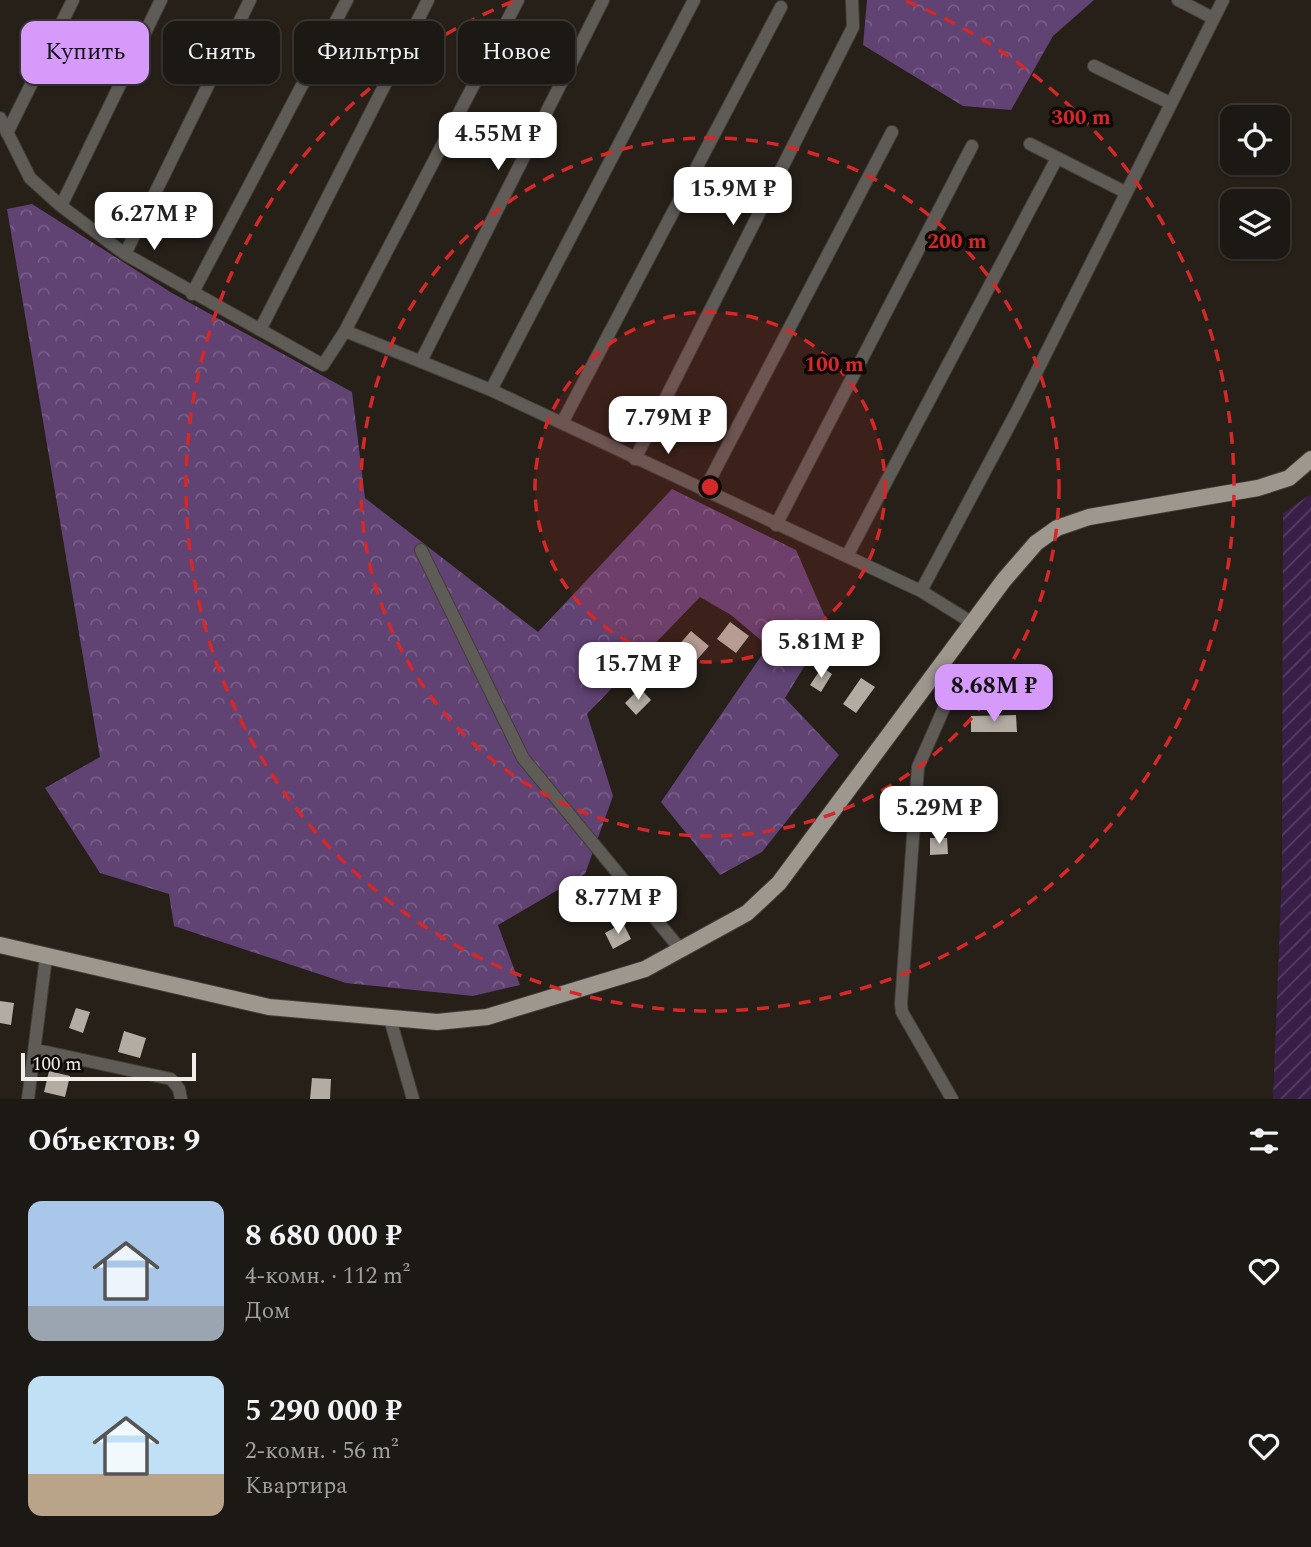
<!DOCTYPE html>
<html lang="ru">
<meta charset="utf-8">
<style>
body{margin:0;font-family:Spectral,serif;background:#292521;color:#f1f3f6;height:100vh;display:flex;flex-direction:column;font-size:26px;white-space:nowrap}
*{box-sizing:border-box;margin:0}
p{font-size:23px;color:#a0a0a0}
.icon{flex:none;width:38px;height:38px;fill:none;stroke:currentColor;stroke-width:2;stroke-linecap:round;stroke-linejoin:round}
.map{position:relative;height:1099px;overflow:hidden}
.sheet{display:flex;flex-direction:column;background:#1c1813;flex:1}
.sheet>*{flex:none}
.hud{position:absolute;left:21px;top:21px;width:700px;height:63px;display:flex;gap:14px}
.fabs{position:absolute;left:1220px;top:105px;display:grid;gap:14px}
.fabs a{display:grid;place-items:center;width:70px;height:70px;border-radius:14px;background:#1c1813;box-shadow:0 2px 5px #0004,0 0 0 2px #3a3733;font-size:35px}
.scale{position:absolute;left:21px;bottom:18px;width:175px;box-sizing:border-box;padding-left:7px;border:4px solid #f1ede8;border-top:0;font-size:19px;line-height:24px;white-space:nowrap;color:#f1ede8;-webkit-text-stroke:5px #0d0a07;paint-order:stroke}
.price{position:absolute;translate:-50% -60px;padding:0 16px;border-radius:14px;background:#fff;color:#222;font-size:23px;line-height:46px;filter:drop-shadow(0 2px 4px #0008)}
.price::after{content:'';position:absolute;left:50%;top:42px;width:21px;height:16px;margin-left:-10px;background:inherit;clip-path:polygon(0 0,100% 0,50% 100%)}
.price.active{background:#d69bfa;color:#111}
ul{padding:0;list-style:none}
li{display:flex;align-items:center;gap:21px;height:175px;padding:0 28px}
li span{display:grid;place-items:center;flex:none;width:196px;height:140px;border-radius:14px;color:#555}
li>.icon{margin-inline-start:auto}
span .icon{width:84px;height:84px;fill:#fffc;stroke-width:1}
li b{font-size:30px}
h2{display:flex;justify-content:space-between;align-items:center;height:84px;padding:0 28px;font-size:30px}
.pill{padding:0 24px;border-radius:14px;background:#1c1813;box-shadow:0 2px 5px #0004,0 0 0 2px #3a3733;font-size:24px;line-height:63px}
.pill.active{background:#d69bfa;color:#111}
.map>svg:first-child{display:block}
.forest{fill:url(#forest-crowns)}
.garden{fill:url(#garden-furrows)}
.building{fill:#b3aca2}
.lines{fill:none;stroke-linecap:round;stroke-linejoin:round}
.minor-casing{stroke:#423d36;stroke-width:14}
.major-casing{stroke:#423d36;stroke-width:18}
.minor{stroke:#5f5c58;stroke-width:12}
.major{stroke:#9d978e;stroke-width:16}
.ring{fill:none;stroke:#d62828;stroke-width:3.5;stroke-dasharray:12 9}
.centre{fill:#d62828;stroke:#0d0a07;stroke-width:3.5}
.ring-label{font-size:21px;text-anchor:middle;font-weight:bold;fill:#d62828;stroke:#0d0a07;stroke-width:7;stroke-linejoin:round;paint-order:stroke}
</style>
<div class="map">
<svg width="1311" height="1099" viewBox="0 0 1311 1099">
<defs>
<pattern id="forest-crowns" width="20" height="18" patternUnits="userSpaceOnUse" patternTransform="scale(1.75)"><rect width="20" height="18" fill="#604273"/><path d="M2 6a3 3 0 1 1 6 0M12 15a3 3 0 1 1 6 0" fill="none" stroke="#775e87"/></pattern>
<pattern id="garden-furrows" width="10" height="10" patternUnits="userSpaceOnUse" patternTransform="scale(1.75)"><rect width="10" height="10" fill="#391e48"/><path d="M-1 1l2-2M0 10L10 0M9 11l2-2" fill="none" stroke="#563f62"/></pattern>
</defs>
<rect width="100%" height="100%" fill="#262019"/>
<path class="forest" d="M867,0H1094L1053,36L1011,110L963,106L863,45Z
M32,204L172,293L352,392L365,498L538,632L672,489L796,550L829,626L785,698L839,755L762,852L720,875L661,802L768,646L731,615L700,597L587,714L613,796L585,874L498,925L520,985L473,996L346,983L174,926L169,894L100,873L45,788L100,757L7,209Z"/>
<path class="garden" d="M1311,494V1099H1273L1282,871L1283,513Z"/>
<path class="building" d="M730,622L749,636L736,653L717,639Z
M691,631L709,646L695,662L677,647Z
M822,667L832,674L821,692L810,685Z
M861,678L875,687L856,713L843,704Z
M640,688L651,700L636,715L625,703Z
M1016,715L1017,732H971V716Z
M930,838H947L948,854L930,855Z
M623,923L631,939L613,949L605,933Z
M0,1001L14,1003L11,1025L0,1023Z
M76,1008L90,1012L83,1033L69,1028Z
M124,1031L146,1038L140,1058L118,1052Z
M49,1071L70,1076L65,1097L44,1092Z
M312,1078L331,1079L330,1099H310Z"/>
<g class="lines">
<g class="minor-casing">
<path id="minor" d="M1178,0L1213,18
M1094,66L1170,103
M0,118L30,178L61,206L125,254L323,365L345,331L518,0
M7,133L73,0
M1030,144L1125,192
M61,206L161,0
M125,254L250,0
M192,294L347,0
M260,330L428,0
M345,331L491,390L921,591L971,622
M422,359L603,0
M491,390L694,0
M562,423L781,7
M635,459L853,27L852,0
M704,491L892,132
M776,525L972,146
M421,550L523,758L681,950
M847,556L1056,160
M921,591L1018,409L1223,0
M936,668L950,684L944,708L918,767L901,1004L902,1012L952,1099
M390,1019L413,1099
M37,1050L171,1079L179,1089L181,1099
M28,1099L46,957"/>
</g>
<g class="major-casing">
<path id="major" d="M0,945L269,1007L437,1022L487,1017L645,969L747,913L779,883L1004,580L1036,543L1057,528L1089,517L1258,488L1289,478L1311,459"/>
</g>
<use href="#minor" class="minor"/>
<use href="#major" class="major"/>
</g>
<circle cx="710" cy="487" r="175" fill="#d62828" fill-opacity=".12"/>
<g class="ring">
<circle cx="710" cy="487" r="175"/>
<circle cx="710" cy="487" r="349"/>
<path d="M906 1A524 524 0 1 1 514 1"/>
</g>
<circle cx="710" cy="487" r="10" class="centre"/>
<g class="ring-label">
<text x="1081" y="124">300 m</text>
<text x="957" y="248">200 m</text>
<text x="834" y="371">100 m</text>
</g>
</svg>
<div class="fabs">
<a><svg class="icon" aria-label="locate" viewBox="0 0 24 24"><circle cx="12" cy="12" r="6"/><path d="M12 2v4M12 18v4M2 12h4M18 12h4"/></svg></a>
<a><svg class="icon" aria-label="layers" viewBox="0 0 24 24"><path d="M12 4l9 5-9 5-9-5zM3 14l9 5 9-5"/></svg></a>
</div>
<div class="scale">100 m</div>
<b class="price" style="left:498px;top:172px">4.55M ₽</b>
<b class="price" style="left:733px;top:227px">15.9M ₽</b>
<b class="price" style="left:154px;top:252px">6.27M ₽</b>
<b class="price" style="left:668px;top:456px">7.79M ₽</b>
<b class="price" style="left:821px;top:680px">5.81M ₽</b>
<b class="price" style="left:638px;top:702px">15.7M ₽</b>
<b class="price active" style="left:994px;top:724px">8.68M ₽</b>
<b class="price" style="left:939px;top:846px">5.29M ₽</b>
<b class="price" style="left:618px;top:936px">8.77M ₽</b>
<div class="hud">
<a class="pill active">Купить</a>
<a class="pill">Снять</a>
<a class="pill">Фильтры</a>
<a class="pill">Новое</a>
</div>
</div>
<section class="sheet">
<h2>Объектов: 9<svg class="icon" aria-label="filters" viewBox="0 0 24 24"><path d="M4 7h16M4 17h16"/><circle cx="9" cy="7" r="2"/><circle cx="15" cy="17" r="2"/></svg></h2>
<ul>
<li><span style="background:linear-gradient(#a9c7e8 75%,#9aa5b1 0)"><svg class="icon" aria-label="home" viewBox="0 0 24 24"><path d="M3 11l9-7 9 7M6 9v11h12V9"/></svg></span><div><b>8 680 000 ₽</b><p>4-комн. · 112 m²</p><p>Дом</p></div><svg class="icon" aria-label="heart" viewBox="0 0 24 24"><path d="M12 20l-8-8c-3-5 5-10 8-4 3-6 11-1 8 4z"/></svg></li>
<li><span style="background:linear-gradient(#bfe0f5 70%,#b9a48a 0)"><svg class="icon" aria-label="home" viewBox="0 0 24 24"><path d="M3 11l9-7 9 7M6 9v11h12V9"/></svg></span><div><b>5 290 000 ₽</b><p>2-комн. · 56 m²</p><p>Квартира</p></div><svg class="icon" aria-label="heart" viewBox="0 0 24 24"><path d="M12 20l-8-8c-3-5 5-10 8-4 3-6 11-1 8 4z"/></svg></li>
</ul>
</section>
